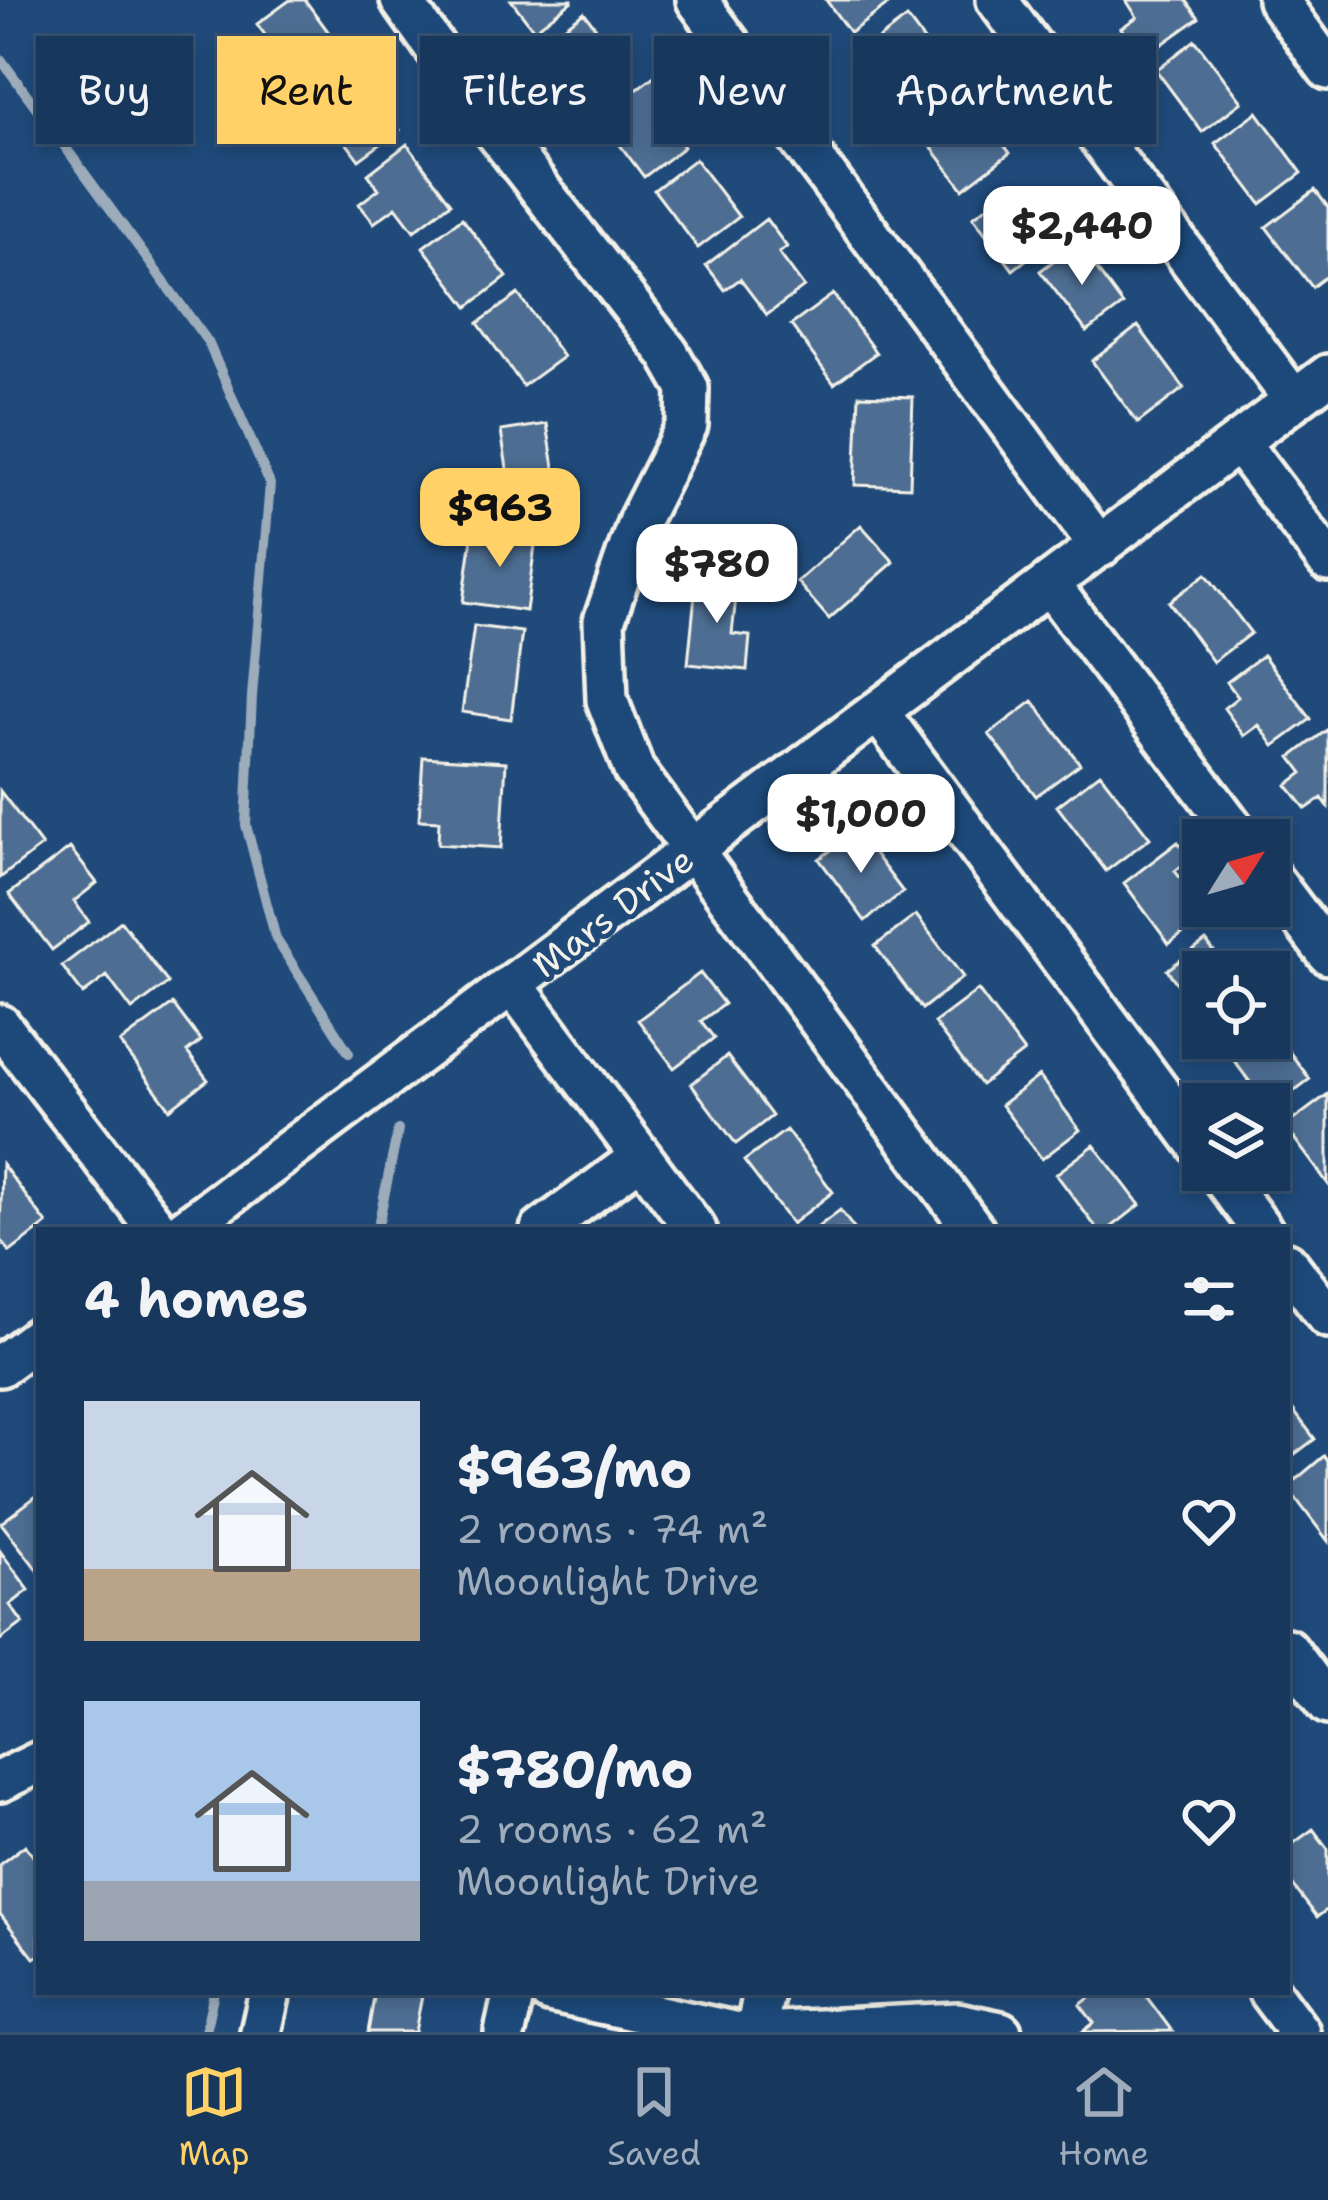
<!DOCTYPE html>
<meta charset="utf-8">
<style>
body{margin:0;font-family:"Shantell Sans",sans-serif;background:#203f62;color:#f1f3f6;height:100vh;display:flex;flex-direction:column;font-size:45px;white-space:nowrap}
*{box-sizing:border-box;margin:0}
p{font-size:39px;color:#9eacbb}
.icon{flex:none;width:66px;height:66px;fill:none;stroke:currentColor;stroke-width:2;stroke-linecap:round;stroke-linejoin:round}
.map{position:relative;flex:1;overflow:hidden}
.side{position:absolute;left:36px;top:1227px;width:1254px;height:768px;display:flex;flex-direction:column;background:#17385c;border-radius:0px;box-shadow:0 6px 18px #0003,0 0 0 3px #365272}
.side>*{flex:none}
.top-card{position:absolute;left:36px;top:36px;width:1257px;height:108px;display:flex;gap:24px}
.needle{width:78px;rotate:53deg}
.fabs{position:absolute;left:1182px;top:819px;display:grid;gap:24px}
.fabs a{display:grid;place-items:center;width:108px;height:108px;border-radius:0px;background:#17385c;box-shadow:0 6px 18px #0003,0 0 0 3px #365272;font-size:60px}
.price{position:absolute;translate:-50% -102px;padding:0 27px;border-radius:24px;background:#fff;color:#222;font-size:39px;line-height:78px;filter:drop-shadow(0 3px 6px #0008)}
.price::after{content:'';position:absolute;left:50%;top:72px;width:36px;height:27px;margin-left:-18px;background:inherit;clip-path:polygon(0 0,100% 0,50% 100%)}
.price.active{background:#ffd166;color:#111}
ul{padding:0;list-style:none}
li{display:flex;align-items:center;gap:36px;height:300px;padding:0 48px}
li span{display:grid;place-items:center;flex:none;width:336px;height:240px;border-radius:0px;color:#555}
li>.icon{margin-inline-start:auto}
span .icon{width:144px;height:144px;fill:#fffc;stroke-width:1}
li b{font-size:51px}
h2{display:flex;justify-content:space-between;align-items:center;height:144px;padding:0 48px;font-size:51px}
.pill{padding:0 42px;border-radius:0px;background:#17385c;box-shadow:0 6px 18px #0003,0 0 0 3px #365272;font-size:42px;line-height:108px}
.pill.active{background:#ffd166;color:#111}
.menu{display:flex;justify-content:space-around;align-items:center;height:168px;border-top:3px solid #365272;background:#17385c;font-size:33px;color:#9eacbb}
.menu a{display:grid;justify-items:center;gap:6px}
.menu .active{color:#ffd166}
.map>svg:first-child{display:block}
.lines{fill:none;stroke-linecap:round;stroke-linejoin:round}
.stream{stroke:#9cacbb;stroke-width:10}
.building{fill:#4d6e92;stroke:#f4f1e8;stroke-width:3}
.minor-casing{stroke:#f4f1e8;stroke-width:48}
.minor{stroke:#1f4a7a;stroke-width:39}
.labels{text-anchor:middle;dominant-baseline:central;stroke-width:10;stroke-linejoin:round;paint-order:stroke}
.street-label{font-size:36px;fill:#f4f1e8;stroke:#1f4a7a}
</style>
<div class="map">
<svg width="1328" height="2032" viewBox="0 0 1328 2032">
<rect width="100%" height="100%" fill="#1f4a7a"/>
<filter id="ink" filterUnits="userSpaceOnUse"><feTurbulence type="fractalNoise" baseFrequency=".00833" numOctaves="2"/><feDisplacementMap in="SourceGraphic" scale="24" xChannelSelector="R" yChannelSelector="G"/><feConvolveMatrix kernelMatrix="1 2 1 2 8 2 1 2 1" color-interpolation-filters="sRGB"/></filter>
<g filter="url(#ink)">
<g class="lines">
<path class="stream" d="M0,58L208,342L270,484L252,696L246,825L276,939L349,1053
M377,1230L398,1130
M205,2032L214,1992"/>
</g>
<path class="building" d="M290,0H305L344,53L301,84L257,24Z
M511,0H572V1L534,30Z
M826,0H894L850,33Z
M1126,0H1186L1199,18L1143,58L1121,28L1137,17Z
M584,12L629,73L590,103L544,42Z
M907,18L951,77L911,107L894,84L887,89L860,53Z
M1195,40L1242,102L1202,132L1156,70Z
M674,61L702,98L668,124L684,147L644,177L599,117Z
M355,70L400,130L359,160L314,100Z
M965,93L1010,153L963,189L917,128Z
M1257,112L1302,173L1261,204L1215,143Z
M407,144L451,203L414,231L396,207L374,223L359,204L379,189L368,174Z
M695,159L739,217L698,248L654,190Z
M1012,188L1029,211L1044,199L1066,229L1013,270L973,217Z
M1315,190L1328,207V275L1312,287L1266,227Z
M462,218L507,277L468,307L423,247Z
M766,219L787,247L779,253L804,287L767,315L740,279L725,290L706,265Z
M1077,243L1123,305L1087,332L1040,271Z
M518,294L563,357L523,386L478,323Z
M833,294L876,353L834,384L791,325Z
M1138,326L1184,388L1138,423L1092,361Z
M859,395L913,397L910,487L855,485Z
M547,424L559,498L513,506L501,431Z
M861,525L894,562L829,619L797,582Z
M473,530L536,538L526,611L463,602Z
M1206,574L1251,633L1213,662L1169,602Z
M697,575L738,579L732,634L750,636L747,670L688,664Z
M474,626L522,632L511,719L462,712Z
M1263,655L1311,719L1274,746L1259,725L1244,736L1224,708L1238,697L1227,682Z
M1033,701L1080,764L1036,796L989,734Z
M1328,729V806L1322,798L1306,809L1287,785L1303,773L1291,757Z
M423,757L506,762L501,848L438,844L439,821L419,820Z
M1100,773L1150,838L1106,871L1057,806Z
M0,791L42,846L0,878Z
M857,831L903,892L865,921L819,859Z
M1178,842L1190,859L1175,871L1208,915L1169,944L1124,883Z
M70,848L97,883L74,901L89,922L52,950L9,894Z
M916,915L963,977L922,1009L875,946Z
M121,921L168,983L132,1010L107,976L83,994L62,966Z
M1206,941L1229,972H1203V1018L1167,970Z
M700,973L724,1004L701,1021L714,1038L674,1068L638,1020Z
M978,990L1024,1052L981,1085L934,1023Z
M173,1004L201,1041L187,1052L208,1080L170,1109L120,1043Z
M1269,1025L1310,1079L1270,1109L1223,1046L1234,1038H1269Z
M727,1056L772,1116L736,1144L691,1084Z
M1039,1076L1080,1130L1042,1159L1001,1105Z
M1328,1094V1184L1285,1126Z
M786,1130L833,1192L792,1224L744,1161Z
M1094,1145L1140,1205L1108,1230H1098L1056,1174Z
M2,1164L47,1224L10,1252L0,1239Z
M840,1210L855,1230H814Z
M1287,1402L1315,1439L1287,1460Z
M1324,1456L1328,1461V1541L1287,1487Z
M39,1494V1572L1,1523Z
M0,1551L29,1590L10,1605L23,1623L0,1640Z
M1313,1829L1328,1849V1909L1317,1917L1287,1878V1848Z
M25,1845L39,1864V1955L34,1958L0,1914V1864Z
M375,1992L422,1995L415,2032H368Z
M1097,1992H1143L1172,2031L1082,2032L1094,2023L1080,2005Z"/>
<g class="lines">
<g class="minor-casing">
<path id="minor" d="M401,0L494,130L668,353L688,388L687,425L639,520L604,621L607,700L634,770L974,1230
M697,0L1100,547
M997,0L1294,400
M1278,0L1328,69
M1239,443L1328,561
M1050,585L1242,840
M879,713L1203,1151
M1269,876L1328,954
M513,985L696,1230
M0,1025L158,1230
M1217,1170L1262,1230
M183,1230L1328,375
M541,1230L641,1157
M1287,1263L1328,1317
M0,1366L39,1337
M1287,1649L1328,1704
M0,1781L39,1762
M549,1992L734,2032
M1269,1992L1299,2032
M261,2032L270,1992
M505,2032L514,1992
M756,2032L764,1992
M780,2032L958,2023L1001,2032"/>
</g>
<use href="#minor" class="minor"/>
</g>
</g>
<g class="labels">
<g class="street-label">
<text transform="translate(613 912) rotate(-37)">Mars Drive</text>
</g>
</g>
</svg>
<div class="fabs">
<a><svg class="needle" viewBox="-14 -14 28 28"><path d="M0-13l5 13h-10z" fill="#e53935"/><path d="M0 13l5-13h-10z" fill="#9eacbb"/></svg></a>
<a><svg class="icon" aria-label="locate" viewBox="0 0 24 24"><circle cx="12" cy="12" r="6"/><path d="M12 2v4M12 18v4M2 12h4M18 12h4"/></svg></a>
<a><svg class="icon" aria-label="layers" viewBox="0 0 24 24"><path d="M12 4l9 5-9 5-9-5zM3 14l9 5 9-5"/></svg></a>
</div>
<b class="price" style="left:1082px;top:288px">$2,440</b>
<b class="price active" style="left:500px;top:570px">$963</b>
<b class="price" style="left:717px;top:626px">$780</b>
<b class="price" style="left:861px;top:876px">$1,000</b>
<div class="top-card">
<a class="pill">Buy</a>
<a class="pill active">Rent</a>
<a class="pill">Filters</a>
<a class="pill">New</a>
<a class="pill">Apartment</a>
</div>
<section class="side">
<h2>4 homes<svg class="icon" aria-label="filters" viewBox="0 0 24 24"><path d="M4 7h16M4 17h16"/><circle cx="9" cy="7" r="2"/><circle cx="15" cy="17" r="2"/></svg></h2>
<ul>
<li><span style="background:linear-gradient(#c9d6e8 70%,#b9a48a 0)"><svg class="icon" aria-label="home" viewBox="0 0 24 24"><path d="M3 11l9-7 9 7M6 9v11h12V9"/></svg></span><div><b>$963/mo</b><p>2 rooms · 74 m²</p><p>Moonlight Drive</p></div><svg class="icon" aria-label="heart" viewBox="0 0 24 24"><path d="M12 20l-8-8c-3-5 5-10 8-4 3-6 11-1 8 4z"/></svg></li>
<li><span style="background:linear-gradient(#a9c7e8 75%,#9aa5b1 0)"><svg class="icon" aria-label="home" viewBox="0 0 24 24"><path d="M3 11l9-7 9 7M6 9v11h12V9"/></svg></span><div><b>$780/mo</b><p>2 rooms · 62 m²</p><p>Moonlight Drive</p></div><svg class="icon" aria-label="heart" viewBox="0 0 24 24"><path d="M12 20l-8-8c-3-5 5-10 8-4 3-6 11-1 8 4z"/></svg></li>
</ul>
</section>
</div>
<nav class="menu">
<a class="active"><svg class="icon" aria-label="map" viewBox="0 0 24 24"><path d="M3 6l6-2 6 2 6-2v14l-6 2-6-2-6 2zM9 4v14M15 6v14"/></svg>Map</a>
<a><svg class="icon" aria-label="saved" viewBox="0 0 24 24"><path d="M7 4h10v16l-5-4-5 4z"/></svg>Saved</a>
<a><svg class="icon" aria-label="home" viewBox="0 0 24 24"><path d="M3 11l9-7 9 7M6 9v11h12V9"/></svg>Home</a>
</nav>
